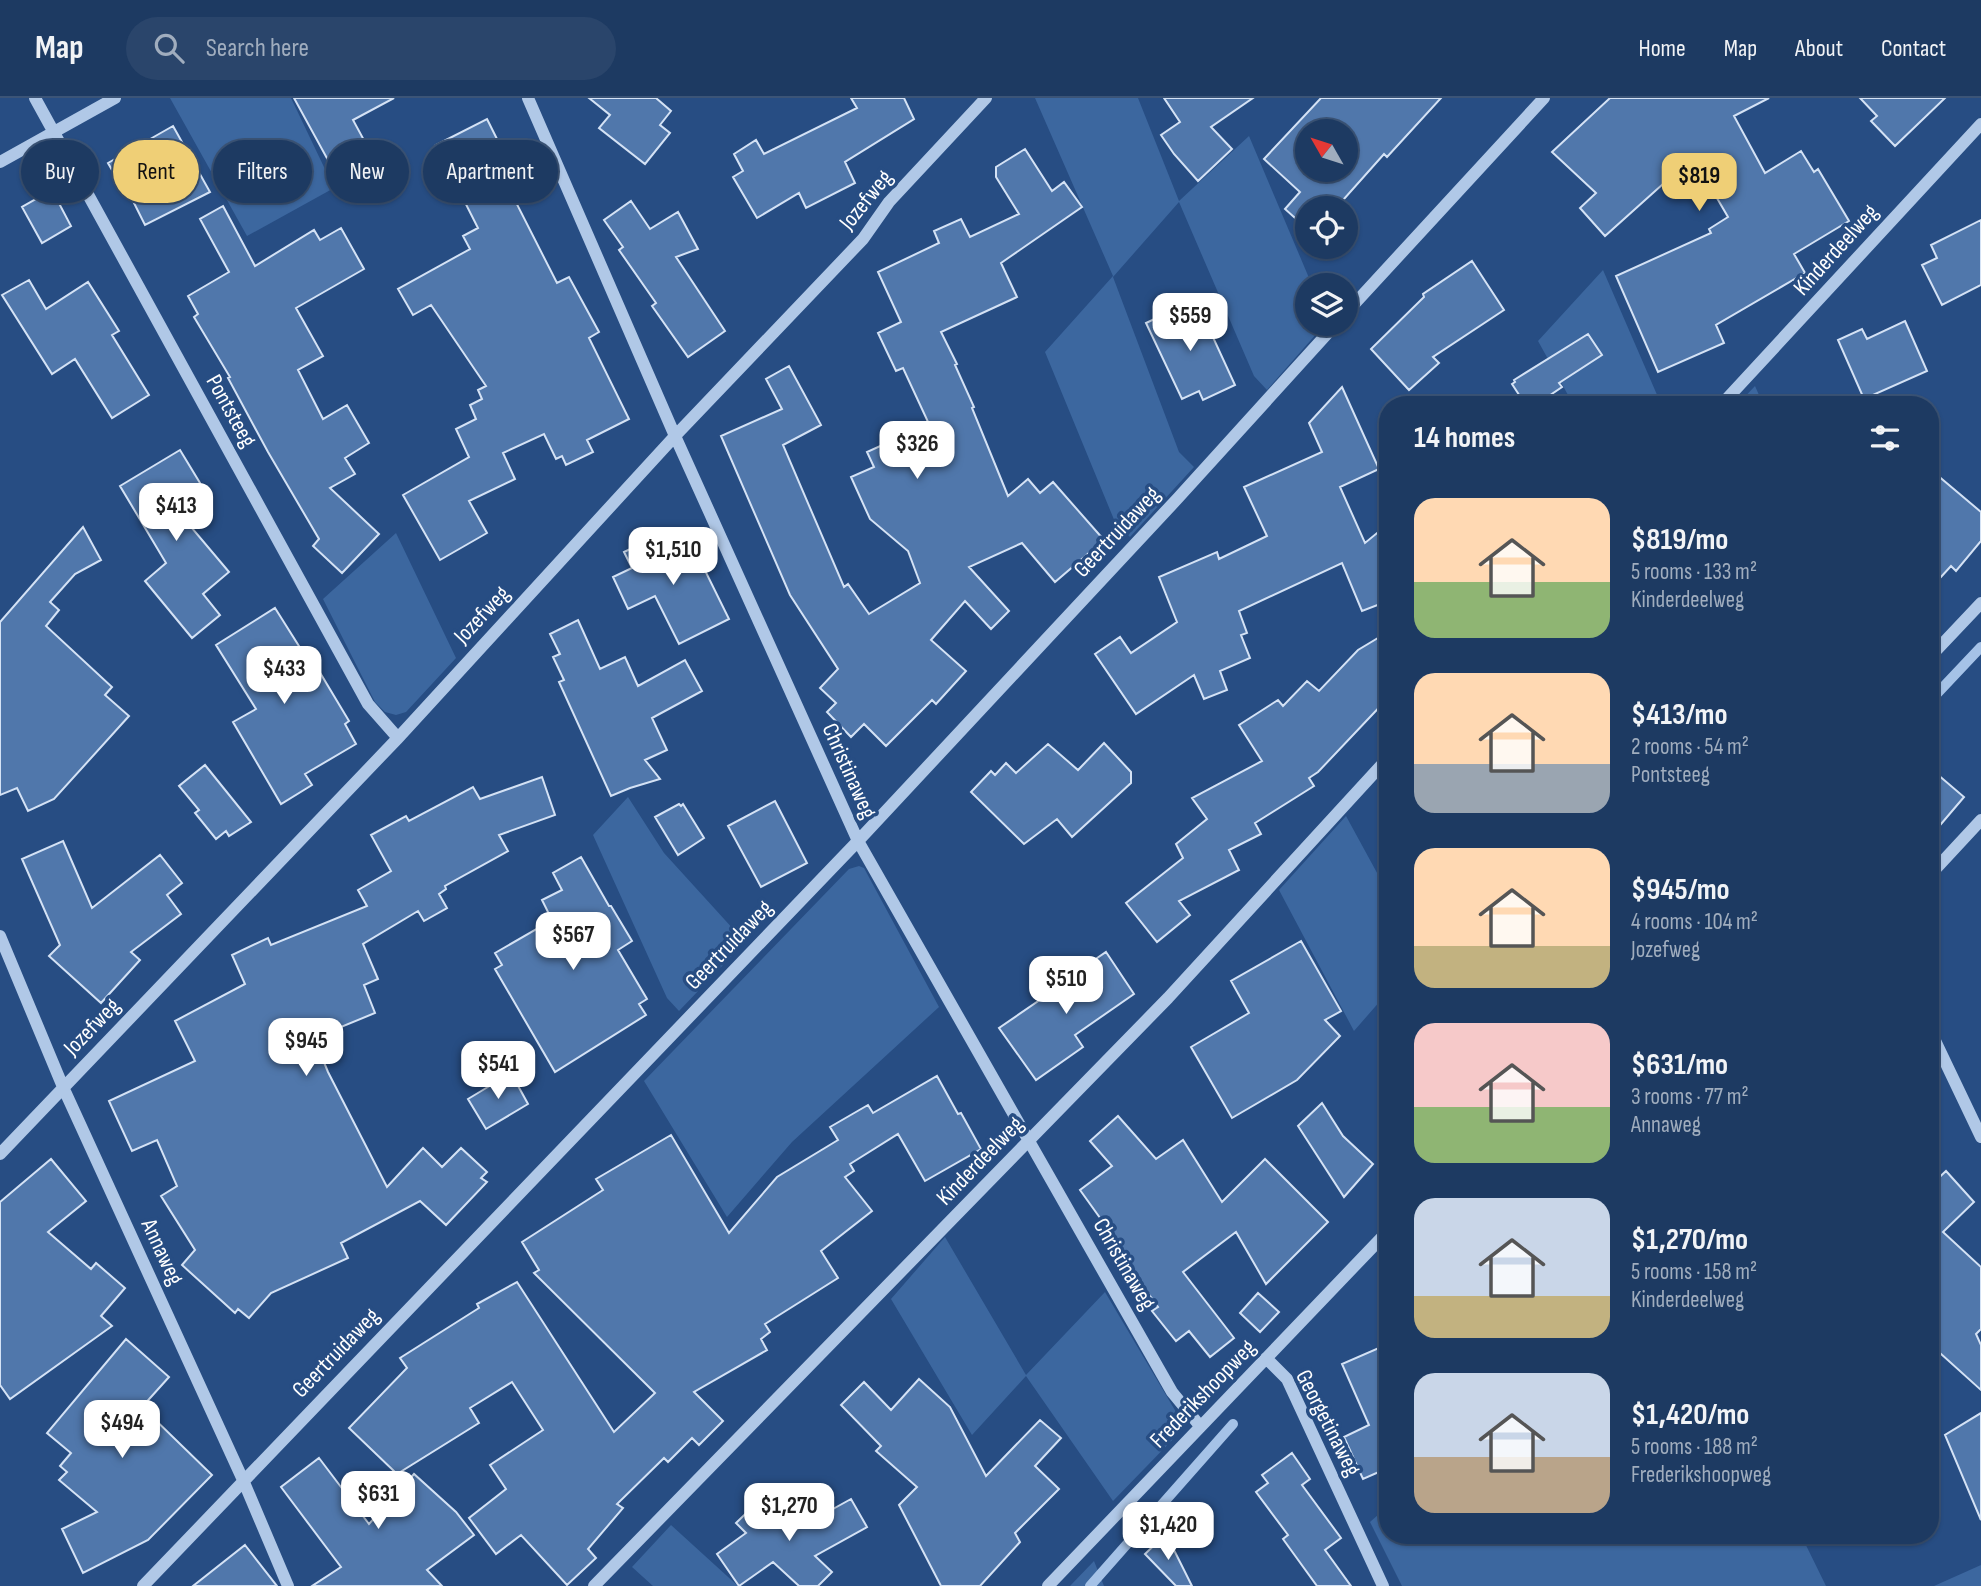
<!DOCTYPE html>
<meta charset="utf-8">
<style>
body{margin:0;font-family:"Sofia Sans Condensed",sans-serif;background:#2a456b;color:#f1f3f6;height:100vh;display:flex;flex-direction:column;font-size:26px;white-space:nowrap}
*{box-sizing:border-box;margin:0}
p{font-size:23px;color:#a0adbe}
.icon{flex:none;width:38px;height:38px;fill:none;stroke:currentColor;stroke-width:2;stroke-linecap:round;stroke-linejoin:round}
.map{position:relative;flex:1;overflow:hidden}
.side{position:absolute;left:1379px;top:298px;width:560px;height:1148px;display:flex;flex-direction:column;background:#1d3a62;border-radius:28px;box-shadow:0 2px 5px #0004,0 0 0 2px #3b5477}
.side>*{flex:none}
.banner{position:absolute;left:21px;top:42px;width:665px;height:63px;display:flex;gap:14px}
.needle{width:46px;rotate:309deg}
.fabs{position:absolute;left:1295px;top:21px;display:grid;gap:14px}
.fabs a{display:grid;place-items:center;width:63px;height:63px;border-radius:50%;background:#1d3a62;box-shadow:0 2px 5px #0004,0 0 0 2px #3b5477;font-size:35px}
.price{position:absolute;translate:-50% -60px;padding:0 16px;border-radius:14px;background:#fff;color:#222;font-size:23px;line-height:46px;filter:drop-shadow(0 2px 4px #0008)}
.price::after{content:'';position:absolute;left:50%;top:42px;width:21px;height:16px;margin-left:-10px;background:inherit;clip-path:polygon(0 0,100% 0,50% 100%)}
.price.on{background:#efcf76;color:#111}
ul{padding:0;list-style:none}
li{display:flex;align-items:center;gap:21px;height:175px;padding:0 35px}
li span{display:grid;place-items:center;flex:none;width:196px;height:140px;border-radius:21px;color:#555}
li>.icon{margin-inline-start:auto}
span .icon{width:84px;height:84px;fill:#fffc;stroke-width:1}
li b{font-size:30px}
h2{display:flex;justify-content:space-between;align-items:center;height:84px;padding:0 35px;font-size:30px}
.pill{padding:0 24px;border-radius:32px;background:#1d3a62;box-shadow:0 2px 5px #0004,0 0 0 2px #3b5477;font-size:24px;line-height:63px}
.pill.on{background:#efcf76;color:#111}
header{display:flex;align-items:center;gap:42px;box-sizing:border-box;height:98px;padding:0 35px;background:#1d3a62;border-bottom:2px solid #3b5477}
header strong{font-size:33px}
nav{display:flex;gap:38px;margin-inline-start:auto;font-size:24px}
.search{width:490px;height:63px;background:#2a456b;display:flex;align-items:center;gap:18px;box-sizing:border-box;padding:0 24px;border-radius:38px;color:#a0adbe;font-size:26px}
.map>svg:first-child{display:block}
.green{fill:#3c679f}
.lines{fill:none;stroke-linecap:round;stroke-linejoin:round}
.stream{stroke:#a5c2e7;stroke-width:10}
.building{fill:#5077ab;stroke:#d4e2f5;stroke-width:2;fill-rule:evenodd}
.minor{stroke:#b0c8e7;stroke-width:12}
.labels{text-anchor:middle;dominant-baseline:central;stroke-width:7;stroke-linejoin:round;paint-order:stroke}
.street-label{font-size:23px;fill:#fff;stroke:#274d83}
</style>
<header>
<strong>Map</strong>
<div class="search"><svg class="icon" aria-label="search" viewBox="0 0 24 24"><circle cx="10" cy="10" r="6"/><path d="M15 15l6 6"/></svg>Search here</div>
<nav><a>Home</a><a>Map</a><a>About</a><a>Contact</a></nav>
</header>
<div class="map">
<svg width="1981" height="1488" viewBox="0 0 1981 1488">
<rect width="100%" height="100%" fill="#274d83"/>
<path class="green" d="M170,0H291L334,90L247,138Z
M1035,0H1138L1179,103L1249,38L1312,187H1307V226H1325L1267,292L1254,278L1179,104L1113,179L1179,354L1194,369L1130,439L1115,424L1045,254L1113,178Z
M1603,172L1661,306H1573L1538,243Z
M1755,288L1763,306H1738Z
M396,435L456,560L406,614L396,617L385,614L375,604L323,501Z
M628,699L664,755L745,844L679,913L667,900L593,737Z
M1346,718L1388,795V894L1354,933L1279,792Z
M859,768L864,770L939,909L792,1044L727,1119L644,983L849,771Z
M945,1139L1026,1277L1105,1194L1179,1319L1180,1329L1177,1337L1113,1403L1026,1278L972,1337L891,1201Z
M1388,1408V1437H1801L1826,1488H1402L1370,1424Z
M671,1427L738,1488H653L632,1469Z
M1094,1463L1104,1488H1070Z
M1981,1467V1488H1934Z"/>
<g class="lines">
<path class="stream" d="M1930,603L1981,549
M1090,1488L1233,1326"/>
</g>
<path class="building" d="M294,0H394L353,22L365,44L329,64Z
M589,0H656L671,13L660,27L670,35L645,66L599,30L610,17Z
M851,0H904L914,21L845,64L855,85L806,110L799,95L757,120L733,79L743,73L734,56L756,42L764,56L857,10Z
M1164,0H1253L1211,29L1232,51L1198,83L1174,56L1161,37L1180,24Z
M1321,0H1441L1387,59L1384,56L1336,110H1307V124L1304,128L1285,111L1300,94L1264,61ZM1307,33H1346V72H1307Z
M1610,0H1769L1734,18L1765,75L1801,53L1814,74L1818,71L1849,123L1794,156L1805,175L1716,227L1724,245L1658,274L1616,178L1711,135L1709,131L1728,119L1693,59L1605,138L1580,110L1596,95L1552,54Z
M1860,0H1945L1895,48L1871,23L1877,18Z
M487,21L507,61L497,67L557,185L569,179L599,234L589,240L629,321L587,342L593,354L566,367L562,358L556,361L544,336L503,355L515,381L469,403L487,435L440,462L403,397L469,359L456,331L476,321L470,307L482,301L478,292L486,288L431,207L413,217L398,191L470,151L463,138L478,130L436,47Z
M173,28L210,94L145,127L130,97L127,98L108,65Z
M1025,51L1052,93L1064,84L1082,109L1001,165L1017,199L941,234L957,266L955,267L974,309L972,310L1008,398L1028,381L1040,395L1053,384L1104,442L1055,484L1022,445L969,469L1009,513L991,531L965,503L931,542L966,573L936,606L932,602L886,648L864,626L851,639L827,614L836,605L820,590L838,571L790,497L721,338L782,311L766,281L789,268L821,327L783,347L844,489L848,486L869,516L920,485L908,453L870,421L851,379L874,369L867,354L929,326L903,270L896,273L878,235L901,224L878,174L939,145L934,133L961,121L970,139L1019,116L996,79V69Z
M52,92L71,128L42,145L22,109Z
M631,103L650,131L678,114L698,151L676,159L725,233L688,259L652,208L656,205L619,152L623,149L604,122Z
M223,108L255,168L314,132L320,142L341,130L364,171L296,210L323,258L298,272L323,321L347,307L369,345L345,360L355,376L330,390L379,436L342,475L313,448L319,441L268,354L228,280L230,279L194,219L198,216L188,198L229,174L200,121Z
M1981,122V187L1942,207L1922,167L1937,160L1931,147Z
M1472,163L1504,212L1433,259L1439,265L1409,292L1371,251L1424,199L1423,196Z
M29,182L46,211L88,184L119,233L112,237L149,297L112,320L75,261L52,276L2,197Z
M1192,203L1202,226L1206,224L1235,287L1203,302L1199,293L1182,301L1146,225Z
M1905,223L1927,273L1864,301L1838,242L1862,231L1867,241Z
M1588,236L1602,257L1559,285L1562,289L1537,306L1534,301L1525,306L1512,286L1515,284L1514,282Z
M1342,289L1379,371L1340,389L1365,445L1388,426V503L1362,513L1342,465L1239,513L1247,535L1241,537L1250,560L1220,573L1227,592L1204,601L1194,577L1136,616L1095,556L1120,539L1131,555L1177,524L1159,479L1217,454L1219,461L1267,438L1244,389L1322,354L1309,325Z
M180,352L200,385L170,404L229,474L203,496L220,517L192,540L145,483L166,465L120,388Z
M1930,371L1981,414V443L1956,473L1951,468L1930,491Z
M83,429L101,462L75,476L50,504L59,512L46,528L112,589L105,597L129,618L54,701L28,713L17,690L0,697V524Z
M688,438L729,521L679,546L655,498L628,511L613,479L632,470L624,454L655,439L661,451Z
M275,510L316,575L319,573L349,623L345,626L356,646L305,676L312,687L281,706L233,624L256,611L216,547Z
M578,522L600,571L625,559L638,588L685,562L702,593L652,620L667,652L645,662L660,681L630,690L611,698L559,584L564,582L553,559L560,556L550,536Z
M1388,534V600L1318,674L1309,680L1314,688L1255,725L1261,736L1229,752L1239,772L1179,803L1190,817L1157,844L1126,805L1183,760L1176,746L1207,721L1192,700L1262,663L1239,627L1278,602L1283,608L1307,583L1319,593L1358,552Z
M1104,645L1131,674V685L1072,739L1057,721L1024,746L971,694L991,673L995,677L1006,665L1016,675L1048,646L1078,672Z
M205,667L251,724L229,738L226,733L216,741L195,715L199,712L179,688Z
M1930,670L1964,699L1930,739Z
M542,679L555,717L499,737L508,753L445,788L446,791L439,796L447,810L424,823L418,813L363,846L378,881L364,887L375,915L314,940L328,974L387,1089L423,1050L442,1069L461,1050L487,1074L481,1080L487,1084L446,1127L420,1103L341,1145L348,1160L271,1195L249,1220L238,1211L235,1215L182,1167L195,1152L161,1098L177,1088L157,1042L132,1053L109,1003L195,963L175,923L245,886L232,857L268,840L271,847L367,808L358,792L391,773L371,737L406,718L409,723L473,689L480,701Z
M775,703L807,765L761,789L728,728Z
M679,706L681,708L683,706L704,740L678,757L655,719Z
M63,743L92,810L160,757L182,785L167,797L181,816L131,854L140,862L101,905L49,858L60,847L22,761Z
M581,759L609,808H611L632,843L618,852L647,901L639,906L646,917L555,974L495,871L502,867L495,855L552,822L542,802L562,792L553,775Z
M1301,843L1341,913L1325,922L1340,938L1297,982L1232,1020L1191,949L1249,915L1231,883Z
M1106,854L1134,896L1075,937L1083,949L1036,982L999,930L1085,871L1084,869Z
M511,975L528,1006L486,1031L468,1001Z
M937,978L958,1016L961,1015L981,1051L925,1083L898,1036L850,1066L854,1073L845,1079L872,1113L821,1153L838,1180L765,1226L770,1234L761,1241L767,1252L694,1294L723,1323L699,1347L692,1340L668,1364L664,1360L617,1406L623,1410L588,1451L596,1460L567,1487L521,1437L496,1456L469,1420L506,1391L490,1367L543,1332L512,1284L470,1310L479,1325L397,1376L349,1330L407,1270L400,1260L479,1210L477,1206L517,1184L614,1334L655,1295L534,1175L539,1172L522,1144L603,1092L596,1081L671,1037L729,1135L777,1079L838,1042L830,1029L868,1007L873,1015Z
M1322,1005L1343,1038L1373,1066L1344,1099L1298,1028Z
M1118,1018L1156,1061L1183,1042L1222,1104L1265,1061L1328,1124L1266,1186L1236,1134L1183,1174L1234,1240L1210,1259L1189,1233L1176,1243L1152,1213L1158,1209L1109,1141L1113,1138L1080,1092L1112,1068L1090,1043Z
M51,1061L86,1103L48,1134L91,1171L96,1165L125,1190L101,1218L112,1228L10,1301L0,1287V1104Z
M1946,1073L1974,1104L1943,1134L1981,1169V1231L1976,1236L1981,1247V1292L1930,1246V1088Z
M1258,1195L1279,1214L1260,1234L1240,1215Z
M126,1241L169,1279L142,1309L212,1377L148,1442L83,1475L62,1431L97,1414L59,1382L67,1374L60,1368L71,1355L47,1335Z
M1388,1246V1370L1363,1381L1344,1339L1369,1327L1342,1266Z
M919,1281L950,1309L986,1378L1040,1322L1061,1340L1035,1368L1059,1391L1015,1435L1020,1444L980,1488H941L899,1407L917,1389L876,1353L881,1348L841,1307L864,1284L891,1312Z
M1981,1315V1422L1945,1337Z
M1292,1355L1310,1381L1302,1387L1341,1440L1325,1452L1351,1488H1317L1283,1441L1288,1437L1256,1394L1268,1385L1262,1377Z
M319,1360L369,1426L414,1376L456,1414L474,1437L427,1472L442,1488H312L341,1469L281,1389Z
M763,1399L795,1432L851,1401L867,1429L815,1458L832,1474L818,1488H799L773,1464L739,1488L717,1456L746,1435L736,1425Z
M1166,1436L1192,1488H1176L1145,1456Z
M245,1447L277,1488H193Z"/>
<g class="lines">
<path class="minor" d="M35,0L368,606L398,640
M528,0L675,338L858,743L1172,1294L1200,1328
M0,64L115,0
M1346,215L1544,0
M1722,306L1981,26
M1930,559L1981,505
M1930,777L1981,722
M0,838L63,989L243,1382L288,1488
M1930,932L1981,1039
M0,1056L398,640L675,338L863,141L889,104L986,0
M1266,1260L1287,1281L1383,1488
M143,1488L858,743L1178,400L1336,226
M594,1488L1168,900L1388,660
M1048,1488L1388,1133"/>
</g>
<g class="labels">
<g class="street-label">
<text transform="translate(866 102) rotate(-51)">Jozefweg</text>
<text transform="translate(1836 152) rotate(-48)">Kinderdeelweg</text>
<text transform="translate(231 313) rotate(61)">Pontsteeg</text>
<text transform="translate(1117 434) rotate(-47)">Geertruidaweg</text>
<text transform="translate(482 517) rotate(-47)">Jozefweg</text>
<text transform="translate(849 673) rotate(66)">Christinaweg</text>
<text transform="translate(729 847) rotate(-46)">Geertruidaweg</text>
<text transform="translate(92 929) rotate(-46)">Jozefweg</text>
<text transform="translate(980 1063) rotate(-46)">Kinderdeelweg</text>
<text transform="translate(162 1154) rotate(65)">Annaweg</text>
<text transform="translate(1124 1166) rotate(60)">Christinaweg</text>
<text transform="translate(336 1255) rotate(-46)">Geertruidaweg</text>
<text transform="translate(1203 1296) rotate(-46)">Frederikshoopweg</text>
<text transform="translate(1328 1325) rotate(63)">Georgetinaweg</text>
</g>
</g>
</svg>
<div class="fabs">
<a><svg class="needle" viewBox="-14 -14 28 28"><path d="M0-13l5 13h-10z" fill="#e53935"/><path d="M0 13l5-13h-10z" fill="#a0adbe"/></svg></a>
<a><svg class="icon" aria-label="locate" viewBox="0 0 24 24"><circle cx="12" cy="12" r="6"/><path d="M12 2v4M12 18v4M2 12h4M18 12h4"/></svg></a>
<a><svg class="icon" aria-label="layers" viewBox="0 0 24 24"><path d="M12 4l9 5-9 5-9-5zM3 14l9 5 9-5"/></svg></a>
</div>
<b class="price on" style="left:1699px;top:115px">$819</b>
<b class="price" style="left:1190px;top:255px">$559</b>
<b class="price" style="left:917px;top:383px">$326</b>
<b class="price" style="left:176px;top:445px">$413</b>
<b class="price" style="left:673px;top:489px">$1,510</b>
<b class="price" style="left:284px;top:608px">$433</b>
<b class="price" style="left:573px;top:874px">$567</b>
<b class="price" style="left:1066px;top:918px">$510</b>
<b class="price" style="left:306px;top:980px">$945</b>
<b class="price" style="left:498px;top:1003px">$541</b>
<b class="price" style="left:122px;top:1362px">$494</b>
<b class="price" style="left:378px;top:1433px">$631</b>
<b class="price" style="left:789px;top:1445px">$1,270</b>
<b class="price" style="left:1168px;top:1464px">$1,420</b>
<div class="banner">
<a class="pill">Buy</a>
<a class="pill on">Rent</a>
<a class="pill">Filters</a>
<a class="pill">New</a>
<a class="pill">Apartment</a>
</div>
<section class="side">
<h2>14 homes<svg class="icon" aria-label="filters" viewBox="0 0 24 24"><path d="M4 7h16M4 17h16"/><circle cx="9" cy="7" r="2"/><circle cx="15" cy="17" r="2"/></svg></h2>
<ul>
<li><span style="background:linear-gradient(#ffd9b3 60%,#8fb573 0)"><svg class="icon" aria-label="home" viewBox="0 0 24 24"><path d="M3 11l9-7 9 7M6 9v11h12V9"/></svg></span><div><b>$819/mo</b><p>5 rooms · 133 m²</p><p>Kinderdeelweg</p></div></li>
<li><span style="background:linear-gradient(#ffd9b3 65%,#9aa5b1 0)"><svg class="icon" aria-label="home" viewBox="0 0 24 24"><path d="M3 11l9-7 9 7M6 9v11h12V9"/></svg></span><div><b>$413/mo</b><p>2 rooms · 54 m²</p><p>Pontsteeg</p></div></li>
<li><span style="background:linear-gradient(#ffd9b3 70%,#c2b280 0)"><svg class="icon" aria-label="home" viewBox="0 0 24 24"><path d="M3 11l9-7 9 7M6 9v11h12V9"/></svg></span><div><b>$945/mo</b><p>4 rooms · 104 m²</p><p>Jozefweg</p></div></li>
<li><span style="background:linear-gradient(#f6c9c9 60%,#8fb573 0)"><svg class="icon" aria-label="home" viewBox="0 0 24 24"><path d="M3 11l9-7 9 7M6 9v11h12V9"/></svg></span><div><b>$631/mo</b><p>3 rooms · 77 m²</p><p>Annaweg</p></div></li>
<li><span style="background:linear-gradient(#c9d6e8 70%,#c2b280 0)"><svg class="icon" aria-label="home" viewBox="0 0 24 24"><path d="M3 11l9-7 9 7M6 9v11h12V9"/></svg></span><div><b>$1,270/mo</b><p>5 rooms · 158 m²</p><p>Kinderdeelweg</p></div></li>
<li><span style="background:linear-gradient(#c9d6e8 60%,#b9a48a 0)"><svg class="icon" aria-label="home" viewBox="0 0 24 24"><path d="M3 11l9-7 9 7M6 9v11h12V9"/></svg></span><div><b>$1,420/mo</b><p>5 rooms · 188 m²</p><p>Frederikshoopweg</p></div></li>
</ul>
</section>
</div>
